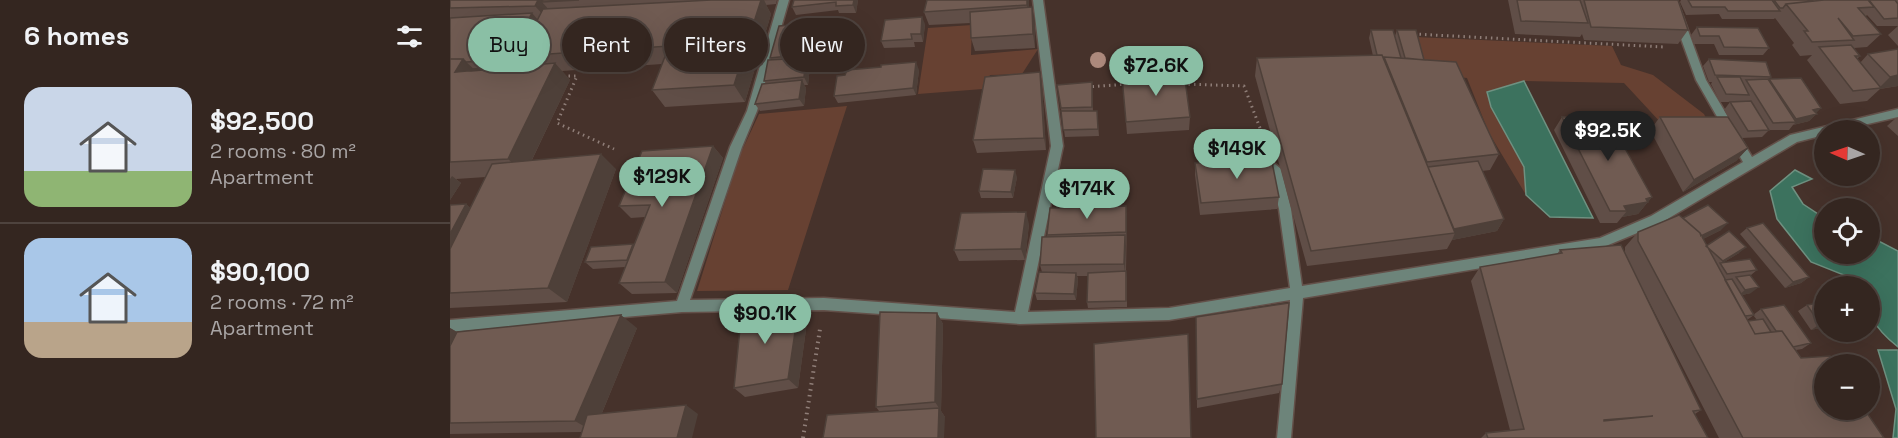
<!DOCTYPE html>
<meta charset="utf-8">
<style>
body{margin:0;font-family:"Space Grotesk",sans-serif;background:#3f322d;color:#f1f3f6;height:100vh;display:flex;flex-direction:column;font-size:22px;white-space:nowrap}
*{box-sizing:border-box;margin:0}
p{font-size:20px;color:#a9a5a5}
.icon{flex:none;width:33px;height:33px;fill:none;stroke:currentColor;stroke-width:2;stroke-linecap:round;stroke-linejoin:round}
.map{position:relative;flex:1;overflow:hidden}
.drawer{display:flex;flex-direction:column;background:#342620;width:450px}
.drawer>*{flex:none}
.guide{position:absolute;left:18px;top:18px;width:570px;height:54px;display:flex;gap:12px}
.needle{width:39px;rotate:272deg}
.controls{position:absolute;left:1364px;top:120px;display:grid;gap:12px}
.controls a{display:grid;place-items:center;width:66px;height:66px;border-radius:50%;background:#342620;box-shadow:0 6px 24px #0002,0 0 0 2px #4e433e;font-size:30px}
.price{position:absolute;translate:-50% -51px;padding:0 14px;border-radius:21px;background:#8abfa5;color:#111;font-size:20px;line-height:39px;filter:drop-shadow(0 2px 3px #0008)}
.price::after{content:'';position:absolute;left:50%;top:36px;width:18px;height:14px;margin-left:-9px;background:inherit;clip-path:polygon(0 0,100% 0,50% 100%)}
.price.current{background:#222;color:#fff}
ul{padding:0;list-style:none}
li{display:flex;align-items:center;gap:18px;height:150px;padding:0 24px}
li+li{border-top:2px solid #4e433e}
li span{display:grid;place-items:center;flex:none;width:168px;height:120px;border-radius:18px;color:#555}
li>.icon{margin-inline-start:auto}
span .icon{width:72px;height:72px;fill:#fffc;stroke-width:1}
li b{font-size:26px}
h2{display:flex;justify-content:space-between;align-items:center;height:72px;padding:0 24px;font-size:26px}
.pill{padding:0 21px;border-radius:27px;background:#342620;box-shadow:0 6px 24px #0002,0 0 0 2px #4e433e;font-size:21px;line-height:54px}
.pill.current{background:#8abfa5;color:#111}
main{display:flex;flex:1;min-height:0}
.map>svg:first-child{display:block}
.green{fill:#674132}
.water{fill:#3c725e;stroke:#6f9181;stroke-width:1.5}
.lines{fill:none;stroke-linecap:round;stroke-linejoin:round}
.street-casing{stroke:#635049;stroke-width:3}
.path-far1{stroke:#8f7e78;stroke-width:3;stroke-dasharray:1.5 4;stroke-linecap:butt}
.path{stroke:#8f7e78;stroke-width:4;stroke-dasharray:1.5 4.5;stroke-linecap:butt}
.street{fill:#6d847a;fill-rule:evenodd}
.tree{fill:#ac897c}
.wall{fill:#604e47}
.shaded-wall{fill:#4e4039}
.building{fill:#705b52;stroke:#4e4039;stroke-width:1.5;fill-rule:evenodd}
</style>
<main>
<section class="drawer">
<h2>6 homes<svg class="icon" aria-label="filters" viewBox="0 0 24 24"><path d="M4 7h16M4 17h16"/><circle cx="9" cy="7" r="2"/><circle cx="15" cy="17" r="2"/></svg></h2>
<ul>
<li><span style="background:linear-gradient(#c9d6e8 70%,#8fb573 0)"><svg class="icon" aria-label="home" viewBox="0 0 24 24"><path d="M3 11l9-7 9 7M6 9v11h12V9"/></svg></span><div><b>$92,500</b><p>2 rooms · 80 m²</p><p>Apartment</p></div></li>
<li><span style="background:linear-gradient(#a9c7e8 70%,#b9a48a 0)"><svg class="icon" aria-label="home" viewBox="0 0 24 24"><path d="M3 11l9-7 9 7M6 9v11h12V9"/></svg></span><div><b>$90,100</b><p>2 rooms · 72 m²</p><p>Apartment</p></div></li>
</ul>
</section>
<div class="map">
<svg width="1448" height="438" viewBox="0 0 1448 438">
<rect width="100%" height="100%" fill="#46322b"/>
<path class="green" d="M522,25L521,55L588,49L572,74L540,75L533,89L468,94L478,28Z
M965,37L1162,46L1171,65L1203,75L1254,114L1260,126L1212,124L1174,83L1074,81L1038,92L1041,107L1074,167L1076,195L1039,133L1017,78L979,74Z
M397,106L338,290L247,291L289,157L309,114Z"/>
<path class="water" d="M1074,81L1143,218L1100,217L1076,195L1074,167L1041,107L1037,92Z
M1345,170L1362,179L1342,187L1353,204L1374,218V254H1419V236L1448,251V347C1423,327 1419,318 1419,286H1404L1399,277L1361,262L1327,219L1320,191Z
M1428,350H1448V438H1443L1446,409Z"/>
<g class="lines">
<g class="street-casing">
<path id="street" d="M329,0H339L307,111L292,147L240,300L374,298L565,312L601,146L583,0H593L613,146L578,312L719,308L840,288L829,209L819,169L825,164L831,169L841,209L852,286L1150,238L1201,216L1293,162L1246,80L1217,0H1227L1256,80L1302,157L1340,135L1448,109V117L1392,130H1374V135L1347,142L1209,224L1151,248L853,298L841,438H827L840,300L719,320L570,324L374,310L232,312L0,332V320L227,301L280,147L297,111Z"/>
</g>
<path class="path-far1" d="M964,34L1214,47
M113,76H127L107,123L164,149
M733,84L794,86L818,149
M637,87L678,84"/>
<path class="path" d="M353,438L370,329"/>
<use href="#street" class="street"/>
</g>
<circle class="tree" cx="648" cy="60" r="8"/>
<path class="wall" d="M0,0H248L247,1L327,0L326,4L316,5L321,14L295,102L215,107L202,90L212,64L112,71L120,80L82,160L166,169L117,302L0,308V205L16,204L20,208L36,177L6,179L11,183L0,200Z
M408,0L406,13H389L388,10L346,15L342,7Z
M477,0H579V7H582L585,21V48L525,51L521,38V23L479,25L474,12Z
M1058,0H1228L1238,30L1228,44L1134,40L1132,34L1130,37L1065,34Z
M1231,0H1448V46L1438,35L1448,26H1427L1417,15L1415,17L1431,34L1417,47L1404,48L1410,56L1407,59L1410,63L1418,54L1448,49V86L1430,89L1417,101L1390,104L1357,60L1362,55L1350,56L1342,45L1344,43L1325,18L1324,19H1272L1269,14L1236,15L1230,2Z
M475,24L473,42H464L465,47L434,48L431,41Z
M1247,27L1319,48L1313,55H1269L1264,44H1244L1241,35Z
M921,30L945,36L947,30L974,60L1049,154L1040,170L1032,171L1054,219L1047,231L1002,240L997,249L857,266L805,76L807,58L923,56L919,38Z
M359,32L353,58L360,66L358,85H354L356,88L354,106L310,111L305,104L316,83L314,81L321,60L320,58Z
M1259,59L1321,77L1318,80L1319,79L1366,114L1359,121L1343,125L1339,130H1319L1312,137L1292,138L1298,148L1286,161L1233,192L1200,130L1210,117H1278L1274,110L1280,102H1288H1270L1261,84L1262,82H1259L1253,66Z
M469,70L466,95L388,103L384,96Z
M590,72L592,85L596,150L527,153L523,140Z
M672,77L740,117L739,130L677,134Z
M642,82L643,111H647L649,136L615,137L611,108Z
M1112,117L1202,197L1188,214L1172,217L1167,223H1150L1104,130Z
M1446,118H1448V136L1437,126Z
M263,146L273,158L227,293L182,294L169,283L175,267L143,269L135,262L183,244L184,245L195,217L181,218L169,206Z
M745,163L829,197L827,209L750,215L745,175Z
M567,177L563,198H531L529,191Z
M676,206L677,218L676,271L677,278V307L638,308L637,302L638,276H627L628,279L626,300H587L585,293L592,272L590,265L597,237V235Z
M1233,218L1271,230L1253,239L1256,245L1289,253L1274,262L1307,270L1301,275V293L1292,295L1304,315L1297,320L1298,321L1307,320L1303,315L1311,309L1361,343L1352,349L1346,350L1351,358L1434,438H1269L1191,286L1251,410L1245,414L1258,438H1031L1036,433L1060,430L1021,281L1030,267L1107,254L1110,250L1175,254V247L1188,232Z
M579,224L575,260L509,261L504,250Z
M1297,228L1359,277L1351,283L1335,288L1290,234Z
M1374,302V327L1361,330L1348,311L1357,305Z
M349,305L358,315L348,388L295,397L284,388Z
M487,313L493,324L491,411L495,417L429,411L426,407Z
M746,317L832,384L829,393L747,408Z
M0,328L7,332L187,328L152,413L248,414L132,432L0,434Z"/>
<path class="shaded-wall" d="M88,0H107L92,2L101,12L97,19L85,6Z
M311,0H314L321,14L295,102L284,85Z
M404,0H408L406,13L403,5Z
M577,0H579V19L577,5Z
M582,7L585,21V48L583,34Z
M82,13L94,27L69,56L75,62L69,74L56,60Z
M472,17L475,24L473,42L471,34Z
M355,24L359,32L352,63L348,55Z
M356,58L360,66L358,85L354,77Z
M13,59L30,75L5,72Z
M466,62L469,70L466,95L463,88Z
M105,63L120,80L75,174L58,159Z
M590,72L592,85L596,150L594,138Z
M1448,75V86L1428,89L1440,77Z
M352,80L356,88L354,106L349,99Z
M1371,108L1359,121L1343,125L1346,122H1343L1346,119L1363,110Z
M263,146L273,158L227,293L215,282Z
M1298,148L1286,161L1233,192L1244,180Z
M151,154L166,169L117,302L98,288Z
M565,170L567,177L563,198L561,192Z
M2,176L11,183L0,200V179Z
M1202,197L1188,214L1172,217L1177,211L1174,206Z
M16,204L31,216L0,278V234Z
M676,206L677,218V243L676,232Z
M576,212L579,224L575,260L571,249Z
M1054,219L1047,231L1002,240L1005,233L1003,229Z
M1278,223L1271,230L1235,248L1242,241Z
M675,235L676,246L675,275L674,264Z
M1296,247L1289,253L1271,264V263L1273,261Z
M626,273L628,279L626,300L624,294Z
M1359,277L1351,283L1335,288L1343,282Z
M1309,287L1301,293L1288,296L1295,290Z
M349,305L358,315L348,388L338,379Z
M487,313L493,324L491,411L485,402Z
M171,315L187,328L144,432L125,421Z
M1374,323V327L1361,330L1370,324Z
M0,328L19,339L0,375Z
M236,405L248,414L242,438H227Z
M489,408L495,417L494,438H488Z"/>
<path class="building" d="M0,0H88L85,6L0,8Z
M93,0H129L92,2Z
M261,0H311L284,85L202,90L219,46L69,56L93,9Z
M344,0H404L403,5L386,6V2L342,7Z
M477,0H577V5L474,12Z
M1067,0H1130L1138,23L1071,21Z
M1134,0H1228L1238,30L1141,27Z
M1238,0H1322L1330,11H1278L1275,7H1242Z
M1324,0H1362L1363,1L1336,4L1333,8H1330Z
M1374,0H1418L1424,7L1408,8L1431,34L1403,36L1388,18L1404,40L1362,42L1354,31H1358L1336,4Z
M1419,0H1445L1448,4V18L1434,19Z
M582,7L583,34L521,38L520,12Z
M82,13L56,60L16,62L13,59H0V18Z
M472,17L471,34H461L462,39L431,41L435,20Z
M355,24L348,55L320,58L329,26Z
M1247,27L1308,28L1319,48L1274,47L1269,36H1250Z
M921,30H943L951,58L934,57V60L932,55H927Z
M947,30H966L974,60L955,58Z
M1401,45L1410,56H1405L1431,88L1403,91L1369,47Z
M1448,49V75L1440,77L1418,54Z
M932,55L1005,233L861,251L807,58Z
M934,57L1006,62L1049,154L977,162Z
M356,58L354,77L314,81L318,60Z
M0,59H13L5,72L105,63L58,159L0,162Z
M1259,59L1316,62L1321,77L1265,75Z
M466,62L463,88L384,96L387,76L395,75L397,70L431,67V65Z
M56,67V68L22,71V69Z
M590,72L594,138L523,140L535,77Z
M734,72L740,117L676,122L672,77Z
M1267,77H1290L1299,95L1276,94Z
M1351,78L1371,108L1363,110L1367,114L1346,119L1319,79Z
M1318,79L1346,122L1323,123L1296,80Z
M352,80L349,99L305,104L312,84Z
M642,82V107L611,108L607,85Z
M1301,101L1319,130L1298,131L1280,102Z
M611,111H647L648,129L613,130Z
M1157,116L1202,197L1196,199L1198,202L1174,206L1177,211H1160L1112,117Z
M1210,117H1278L1298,148L1244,180Z
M263,146L215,282L169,283L200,205L169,206L192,151Z
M151,154L98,288L0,293V249L42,164Z
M821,157L829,197L751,203L745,163Z
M1028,161L1054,219L1004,229L978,167Z
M533,169L565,170L561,192L529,191Z
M16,204L0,234V205Z
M1258,205L1278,223L1251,236L1250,233L1233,218Z
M676,206V232L597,235L600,208Z
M576,212L571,249L504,250L511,213Z
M1229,215L1250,233L1305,334L1332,331L1351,358L1380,356L1385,364H1374V410H1415L1434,438H1293L1188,241V232Z
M1313,223L1359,277L1343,282L1297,228Z
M1279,231L1296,247L1273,261L1256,246Z
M675,235L674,264L590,265L592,237Z
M183,244L177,260L135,262L141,247Z
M1171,245L1251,410L1243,411L1258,438H1038L1036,433L1074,429L1030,267L1112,253L1110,250ZM1203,416L1154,421V420Z
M1300,259L1307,270L1277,274L1270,263Z
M676,271V301L637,302L638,273Z
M589,272L626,273L624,294L585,293Z
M1300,275L1309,287L1295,290L1286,277Z
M1282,279L1304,315L1295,316L1275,280Z
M1374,302V323L1370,324L1357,305Z
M839,303L832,384L747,399L746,317Z
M349,305L338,379L284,388L292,309Z
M1334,305L1361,343L1343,347L1332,331H1326L1311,309Z
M430,312L487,313L485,402L426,407Z
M171,315L125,421L0,423V346L7,332Z
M1313,319L1321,332L1305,334L1298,321Z
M738,334L741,438H646L644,344Z
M236,405L227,438H130L137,415Z
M489,408L488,438H373L377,415Z"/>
</svg>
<div class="controls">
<a><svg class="needle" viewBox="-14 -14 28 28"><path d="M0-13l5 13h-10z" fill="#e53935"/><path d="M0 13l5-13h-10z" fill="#a9a5a5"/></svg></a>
<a><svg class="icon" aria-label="locate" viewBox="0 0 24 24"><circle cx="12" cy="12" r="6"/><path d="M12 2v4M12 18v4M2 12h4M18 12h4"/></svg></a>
<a>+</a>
<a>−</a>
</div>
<b class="price" style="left:706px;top:97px">$72.6K</b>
<b class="price current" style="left:1158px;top:162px">$92.5K</b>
<b class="price" style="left:787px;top:180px">$149K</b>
<b class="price" style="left:212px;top:208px">$129K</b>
<b class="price" style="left:637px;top:220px">$174K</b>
<b class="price" style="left:315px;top:345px">$90.1K</b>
<div class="guide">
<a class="pill current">Buy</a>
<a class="pill">Rent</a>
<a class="pill">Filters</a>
<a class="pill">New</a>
</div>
</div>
</main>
